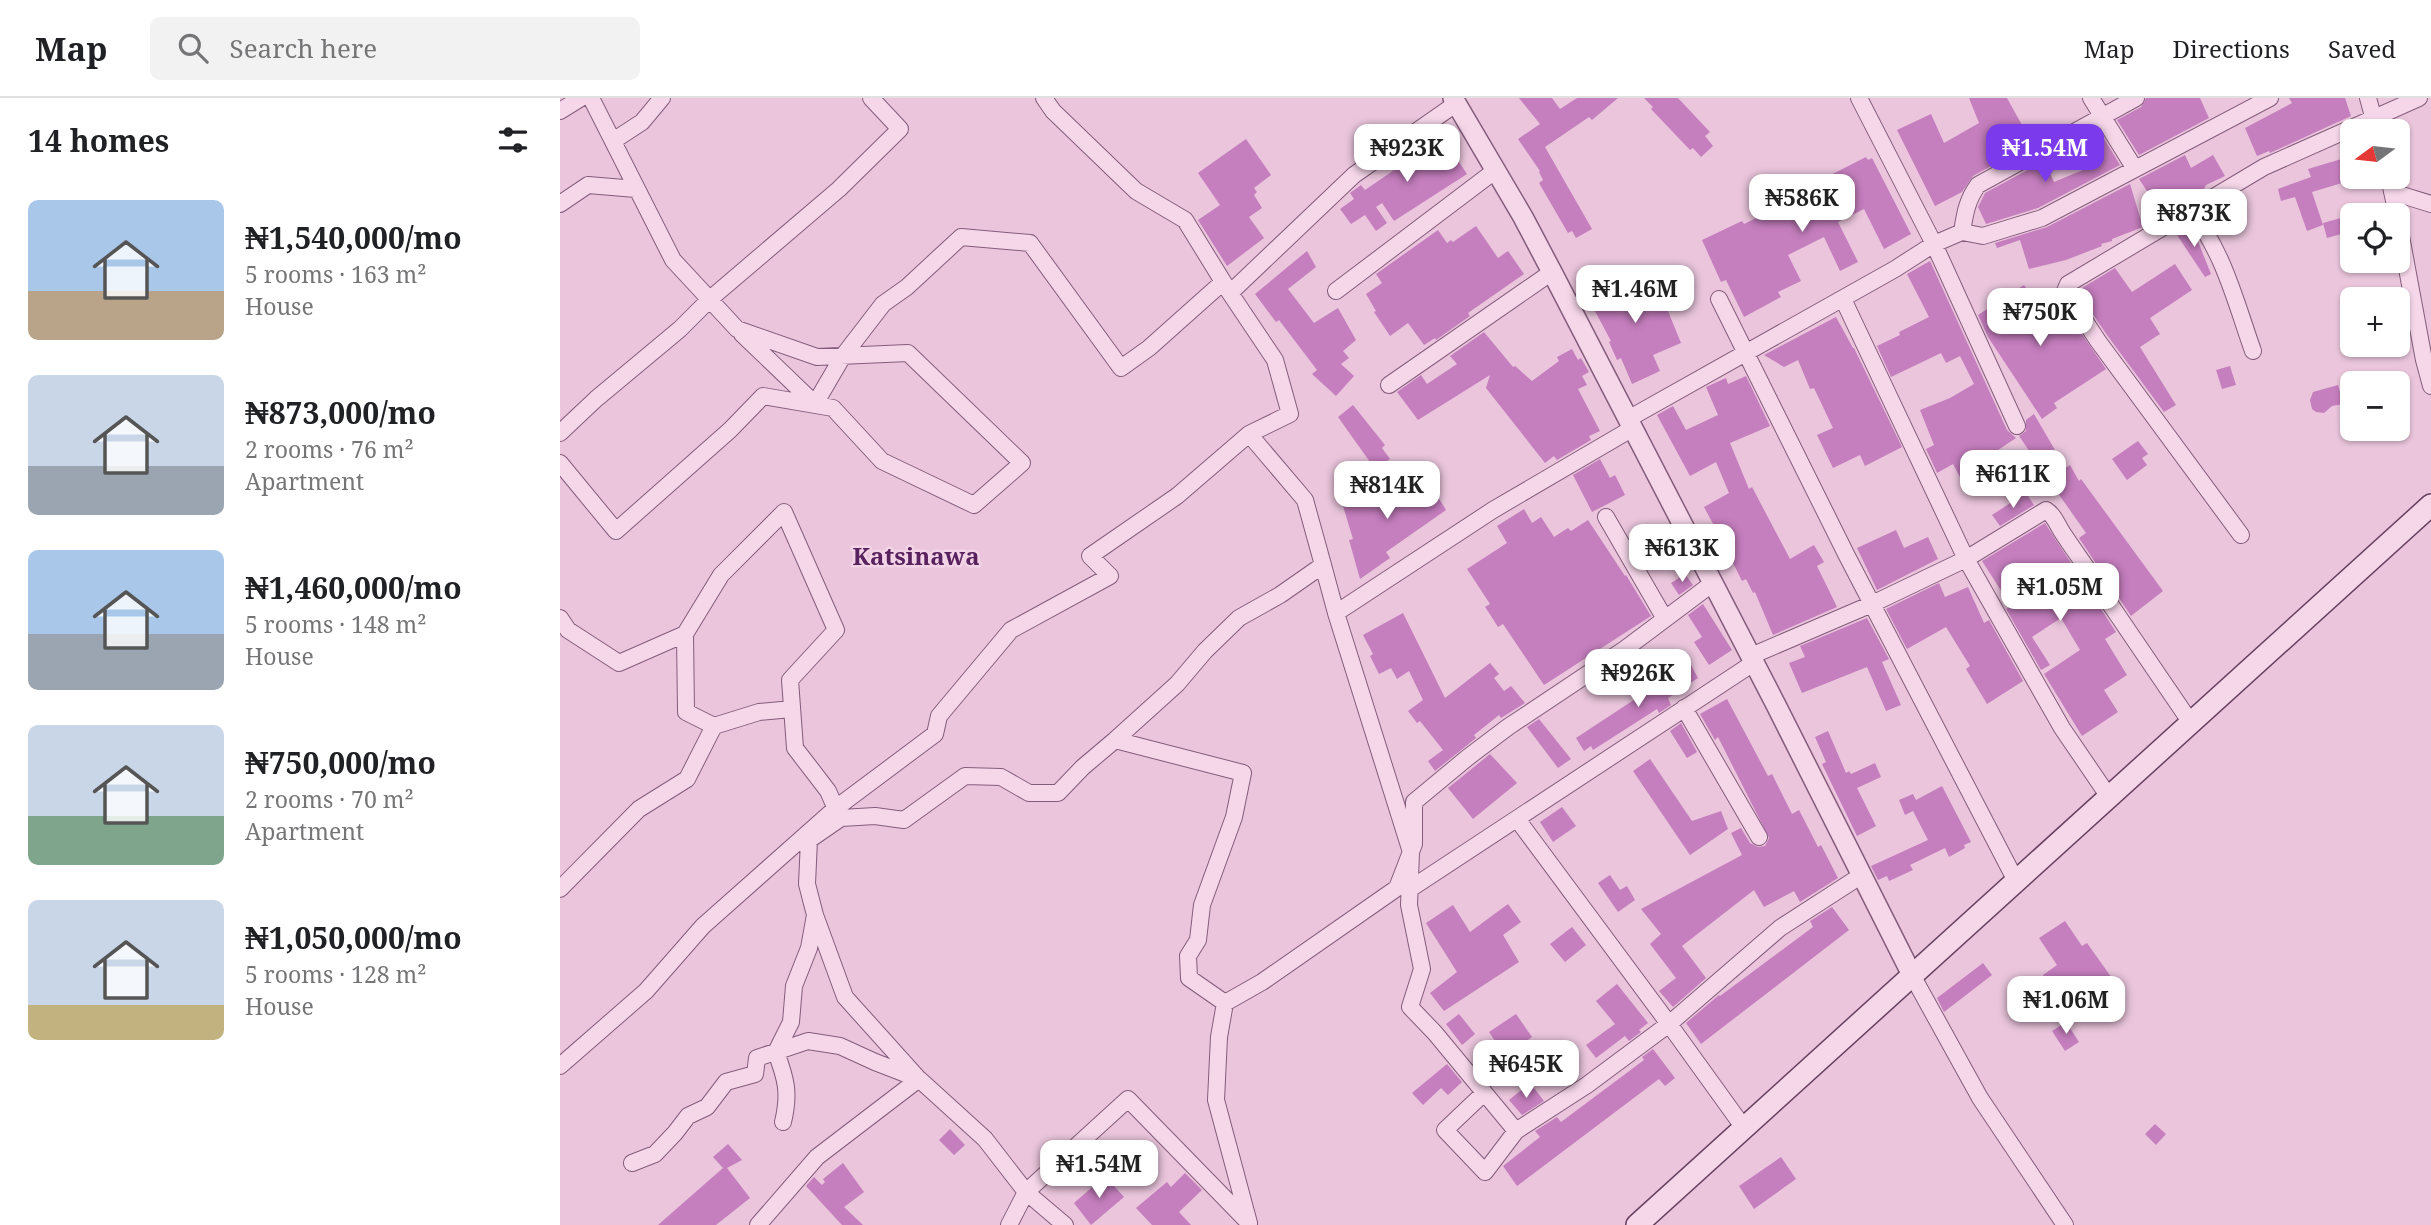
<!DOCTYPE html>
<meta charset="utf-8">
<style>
body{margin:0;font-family:"Noto Serif",serif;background:#f2f2f2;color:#202124;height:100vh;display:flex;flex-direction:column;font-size:26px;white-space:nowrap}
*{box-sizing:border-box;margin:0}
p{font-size:23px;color:#757577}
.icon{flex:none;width:38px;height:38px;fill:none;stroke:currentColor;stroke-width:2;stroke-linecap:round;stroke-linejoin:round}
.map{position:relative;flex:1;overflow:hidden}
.drawer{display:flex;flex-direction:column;background:#fff;width:560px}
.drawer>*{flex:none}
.needle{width:46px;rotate:255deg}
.buttons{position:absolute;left:1780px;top:21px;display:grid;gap:14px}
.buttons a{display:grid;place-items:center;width:70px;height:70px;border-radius:10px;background:#fff;box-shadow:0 2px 5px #0004;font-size:35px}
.price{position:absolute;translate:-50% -60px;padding:0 16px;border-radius:14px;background:#fff;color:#222;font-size:23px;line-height:46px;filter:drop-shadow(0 2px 4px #0008)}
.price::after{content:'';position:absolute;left:50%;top:42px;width:21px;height:16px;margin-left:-10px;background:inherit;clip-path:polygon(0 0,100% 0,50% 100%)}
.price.current{background:#7c3aed;color:#fff}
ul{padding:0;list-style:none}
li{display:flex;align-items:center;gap:21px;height:175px;padding:0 28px}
li span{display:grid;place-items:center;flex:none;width:196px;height:140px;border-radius:10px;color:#555}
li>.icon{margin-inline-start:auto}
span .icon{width:84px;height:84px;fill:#fffc;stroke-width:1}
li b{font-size:30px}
h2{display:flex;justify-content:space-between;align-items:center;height:84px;padding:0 28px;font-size:30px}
header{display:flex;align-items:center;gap:42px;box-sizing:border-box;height:98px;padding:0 35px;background:#fff;border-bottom:2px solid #e0e0e0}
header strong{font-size:33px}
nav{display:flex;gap:38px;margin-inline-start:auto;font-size:24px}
.search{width:490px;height:63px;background:#f2f2f2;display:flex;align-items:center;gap:18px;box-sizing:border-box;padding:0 24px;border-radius:10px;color:#757577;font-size:26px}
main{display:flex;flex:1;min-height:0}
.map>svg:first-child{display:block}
.building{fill:#c57ebe}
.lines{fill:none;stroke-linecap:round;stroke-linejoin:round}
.minor-casing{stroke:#845c7b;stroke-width:18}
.tertiary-casing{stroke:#845c7b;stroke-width:22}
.secondary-casing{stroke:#66405e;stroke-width:24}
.minor{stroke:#f6d7ea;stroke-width:16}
.tertiary{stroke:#f6d7ea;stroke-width:19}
.secondary{stroke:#f6d7ea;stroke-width:21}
.labels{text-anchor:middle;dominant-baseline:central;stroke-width:5;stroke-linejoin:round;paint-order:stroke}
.quarter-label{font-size:24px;font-weight:bold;fill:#58225e;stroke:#f2d4e6}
</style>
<header>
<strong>Map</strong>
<div class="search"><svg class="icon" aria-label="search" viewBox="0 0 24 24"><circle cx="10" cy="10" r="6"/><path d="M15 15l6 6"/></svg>Search here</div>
<nav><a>Map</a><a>Directions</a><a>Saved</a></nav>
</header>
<main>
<section class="drawer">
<h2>14 homes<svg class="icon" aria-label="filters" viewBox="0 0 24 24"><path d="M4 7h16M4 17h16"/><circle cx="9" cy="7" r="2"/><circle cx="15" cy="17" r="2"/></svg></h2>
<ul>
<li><span style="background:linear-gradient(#a9c7e8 65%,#b9a48a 0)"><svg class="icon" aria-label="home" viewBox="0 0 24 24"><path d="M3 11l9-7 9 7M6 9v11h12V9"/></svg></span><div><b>₦1,540,000/mo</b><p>5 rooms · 163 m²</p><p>House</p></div></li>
<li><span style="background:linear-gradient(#c9d6e8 65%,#9aa5b1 0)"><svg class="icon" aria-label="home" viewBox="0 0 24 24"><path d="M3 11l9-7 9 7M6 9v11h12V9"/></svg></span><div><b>₦873,000/mo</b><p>2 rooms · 76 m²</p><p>Apartment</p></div></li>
<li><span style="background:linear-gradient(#a9c7e8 60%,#9aa5b1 0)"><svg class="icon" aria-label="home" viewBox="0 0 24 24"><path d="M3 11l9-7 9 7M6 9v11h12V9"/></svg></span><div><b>₦1,460,000/mo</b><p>5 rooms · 148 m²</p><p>House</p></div></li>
<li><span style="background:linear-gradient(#c9d6e8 65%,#7fa58c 0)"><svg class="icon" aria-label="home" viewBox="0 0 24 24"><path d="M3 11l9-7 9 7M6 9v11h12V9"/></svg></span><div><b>₦750,000/mo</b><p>2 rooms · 70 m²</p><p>Apartment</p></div></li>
<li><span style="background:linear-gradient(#c9d6e8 75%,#c2b280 0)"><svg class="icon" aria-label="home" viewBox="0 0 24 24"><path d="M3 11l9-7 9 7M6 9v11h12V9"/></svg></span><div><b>₦1,050,000/mo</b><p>5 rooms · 128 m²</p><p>House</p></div></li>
</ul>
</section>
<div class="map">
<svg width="1871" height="1127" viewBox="0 0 1871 1127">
<rect width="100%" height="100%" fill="#eac5dc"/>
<path class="building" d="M959,0H992L1000,11L1017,0H1058L1032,22L1029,19L985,49L1032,131L1016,140L1012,133L1008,135L979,85L983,82L979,74L980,73L958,41L980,26Z
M1084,0H1118L1150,34L1145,38L1153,48L1141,59L1133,50L1130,52L1091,11L1093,9Z
M1409,0H1447L1472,45L1413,78L1402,94L1375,108L1337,32L1371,16L1384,45L1419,25Z
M1586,0H1640L1649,20L1579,57L1557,22L1581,9Z
M1729,0H1785L1791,18L1710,55L1709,53L1697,58L1685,30L1732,5Z
M1539,32L1560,67L1478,110L1426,126L1418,109L1425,95L1484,63L1494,84L1523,72L1520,65L1530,61L1523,41Z
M879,34L907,76L834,123L822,105L816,109L827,125L816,133L805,117L791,126L780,111L794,101L790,95L801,87L805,92L843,66L842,64L859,52L857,49Z
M686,41L711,77L694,90L697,94L694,97L702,110L689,119L704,140L667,168L638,122L660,107L638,75Z
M1625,57L1631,70L1653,57L1665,78L1646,87L1643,93L1603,117L1579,81Z
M1306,59L1308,62L1312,60L1351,136L1324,151L1304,111L1278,124L1298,164L1280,173L1264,139L1228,157L1241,183L1218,194L1221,199L1184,219L1166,182L1161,184L1142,142L1182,123L1184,126L1245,96L1243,91Z
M1788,59L1792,79L1795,81L1752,94L1763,127L1747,133L1735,99L1721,103L1718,91L1751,79L1748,71Z
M1570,86L1583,129L1552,141V143L1541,146L1542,148L1506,162L1469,171L1460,142L1437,150L1435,145L1487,129Z
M1792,117V133L1767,140L1763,125Z
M1628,127L1637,141L1651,176L1645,179L1615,134Z
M916,128L938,160L948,153L964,176L908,215L910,218L876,242L875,240L864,247L848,225L830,238L814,214L816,213L806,196L822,185L816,176L878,132L887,145L891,142L893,144Z
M747,153L756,169L728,191L754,225L778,210L796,242L783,253L789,260L781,266L794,278L776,298L752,276L757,272L719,222L716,224L695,196Z
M1370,163L1447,332L1456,340L1438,352L1453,375L1410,398L1393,366L1377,375L1366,351L1374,347L1360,312L1390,300L1414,286L1400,258L1386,265L1381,255L1331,279L1317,248L1340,237L1339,234L1369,219L1347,176Z
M1615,166L1632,192L1590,220L1600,236L1580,249L1616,307L1604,314L1547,237L1517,193L1555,170L1572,194Z
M1077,171L1089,193L1094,191L1106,213H1108L1121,245L1093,257L1100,273L1072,286L1061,260L1057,262L1049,244L1051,243L1029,202L1053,189L1051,185Z
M1464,187L1483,214L1499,203L1546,271L1494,305L1497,310L1482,321L1428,239L1418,217Z
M1276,219L1293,250H1294L1342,349L1305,368L1300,357L1273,370L1257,337L1273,330L1254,290L1250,291L1238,262L1224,269L1204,257Z
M924,234L953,269L955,268L972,283L999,263L997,259L1012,251L1018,262L1021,260L1029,274L1022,278L1027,287L1018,291L1040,333L1029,338L1031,342L997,362L994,358L985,365L926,290L930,277L858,322L837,294L861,277L867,286L897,266L890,258Z
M1670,268L1676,287L1662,291L1656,272Z
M1186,278L1210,328L1170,345L1189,391L1192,389L1230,461L1254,447L1264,464L1257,468L1277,509L1213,537L1195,494L1193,495L1186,481L1182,483L1167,453L1156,458L1147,441L1158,435L1144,409L1169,395L1156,364L1130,378L1097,317L1113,308L1126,332L1158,317L1146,289L1166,280L1168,286Z
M1778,287L1783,306L1772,308L1764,315L1756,314L1752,311L1750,302L1753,294Z
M793,307L825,347L822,350L830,361L815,371L778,319Z
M1474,316L1495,352L1476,363L1459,338L1466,333V322Z
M1578,343L1588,356L1582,360L1587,367L1567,382L1552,361Z
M1040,361L1050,380L1055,377L1065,397L1032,414L1013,377Z
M1510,367L1519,383L1521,381L1603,493L1571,518L1519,440L1526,435L1488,381Z
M823,372L844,403L868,383L886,412L826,454L830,460L800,481L789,442L793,441L783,408L819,398L808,382Z
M1466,395L1474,407L1440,428L1432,417Z
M964,411L972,425L981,419L994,439L1008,430L1011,433L1028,422L1065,478L1066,477L1091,518L984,587L943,526L938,529L931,518L925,509L930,506L907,471L947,445L937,428Z
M1485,425L1556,534L1545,541L1567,577L1544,592L1558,614L1522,638L1484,576L1520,552L1501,520L1472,539L1490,567L1481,572L1446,511L1451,508L1422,463Z
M1336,432L1344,450L1368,439L1378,461L1317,492L1297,450Z
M1125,476L1133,487L1119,497L1111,485Z
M1379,485L1385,499L1408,489L1424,525L1429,522L1463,583L1427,606L1406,571L1410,568L1386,529L1347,551L1326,511Z
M1143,506L1172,552L1149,567L1134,544L1142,539L1128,517Z
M843,515L885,600L930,565L939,576L934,580L944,593L951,588L965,605L941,620L939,617L914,637L916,640L875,673L868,663L883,652L860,623L857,625L848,613L863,602L849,573L837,581L831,570L819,576L810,558L813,556L803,537Z
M1307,520L1329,561L1322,564L1341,607L1326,613L1307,569L1242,595L1229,565L1245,559L1240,548Z
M1130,565L1138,580L1108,600L1111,607L1099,615L1097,611L1033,652L1031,648L1024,653L1016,640Z
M1167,601L1208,678L1212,676L1232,716L1239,712L1258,749L1261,747L1278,780L1240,804L1234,793L1204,809L1194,792L1122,848L1146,880L1113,909L1099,893L1116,880L1090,846L1101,836L1081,811L1182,757L1171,735L1181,730L1190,745L1198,749L1205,748L1209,740L1158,639L1155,642L1140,616Z
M979,621L1011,661L998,670L967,629Z
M1121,625L1137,654L1127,660L1110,633Z
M1268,633L1286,675L1289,673L1291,676L1315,665L1321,679L1297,690L1316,728L1297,738L1262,666L1266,664L1255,639Z
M930,656L957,685L913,721L888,690Z
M1090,661L1132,723L1161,713L1168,731L1130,757L1073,673Z
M1382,688L1411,744L1404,747L1405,750L1389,759L1385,750L1350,767L1353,772L1329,783L1327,778L1318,782L1311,768L1368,742L1353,713L1345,717L1339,702L1353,696L1356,702Z
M1002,709L1016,728L993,744L980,724Z
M1050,777L1060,792L1067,788L1075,802L1058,814L1038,785Z
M948,806L961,824L943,837L959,864L884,913L870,895L897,874L866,825L893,807L910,834Z
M1272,809L1289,832L1141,946L1126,925L1159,897L1160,898L1253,829L1250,823Z
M1505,823L1522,848L1527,845L1554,883L1511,915L1483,877L1497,867L1479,840Z
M1012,829L1026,847L1005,864L990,846Z
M1423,865L1432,877L1384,914L1377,900Z
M1057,886L1088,925L1079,932L1081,934L1069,943L1065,938L1036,960L1026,947L1055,926L1036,903Z
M899,916L915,936L902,947L886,926Z
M956,916L972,939L945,958L929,934Z
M1506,924L1519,944L1505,953L1492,933Z
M1093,951L1115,980L1105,988L1099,981L957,1088L943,1068L980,1039L975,1033L997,1019L1001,1024L1084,962L1082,959Z
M887,966L902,984L888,997L881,990L863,1007L852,995Z
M970,985L984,1003L962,1017L949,1002Z
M1595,1026L1606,1036L1596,1047L1585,1036Z
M390,1031L405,1047L394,1057L379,1042Z
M168,1046L182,1062L167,1070L190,1100L156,1127H98L163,1070L153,1059Z
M1221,1059L1236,1081L1194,1111L1179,1088Z
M283,1065L304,1094L284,1109L303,1127H282L246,1088L254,1079L262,1087L265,1084L263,1081Z
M625,1075L642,1092L619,1114L631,1127H592L576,1110L607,1084L611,1089Z
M545,1078L564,1099L531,1127L514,1105Z"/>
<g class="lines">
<g class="minor-casing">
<path id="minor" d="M484,0L493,13L576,93L625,122L670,195L715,262L730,316L689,336
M1299,0L1374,146L1457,328
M1531,0L1575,71
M1808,0L1817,33
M0,13L21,0
M53,43L82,24L102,0
M1829,79L1837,117
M1832,94L1871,106
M0,106L28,87L76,91
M1630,112C1663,152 1676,205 1693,253
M1838,122L1864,262L1871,288
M1402,134C1405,115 1407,102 1418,87L1576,0
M776,193L936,72
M670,195L794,77L897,5
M1159,201L1287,458L1456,783
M1283,201L1406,461L1502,630L1549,699
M182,236L255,306L283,258L323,206L347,189L401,139L470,145L561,270L589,250L663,184
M829,287L992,174
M1068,321L1335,171L1374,146L1402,134L1423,138L1482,120L1710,0
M0,335L36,301L120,231L150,201L279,91L340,31L311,0
M0,365L56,433L170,332L203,298L273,310L322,363L414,407L462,365L348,255L257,259L177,231L113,162L31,0
M1046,419L1105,521
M1681,437L1538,243L1505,193L1508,186L1704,69L1859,0
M763,467L776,515L933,412L1073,330
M776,515L851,754L849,807L862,871L850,909L875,935L956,1033L925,1074L885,1032L924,995
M0,520L8,532L59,565L125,536
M1191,558L1312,506L1406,461L1486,412C1494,417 1497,426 1502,434C1517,457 1534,479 1548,503L1631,625
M1124,610L1199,739
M232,611L199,614L154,628L126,614L125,536L161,477L224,414L276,532L230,582L235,650L268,693L279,718
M957,721L1109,926L1220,830L1302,777
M0,791L79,711L127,681L154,628
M850,791L1195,564
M255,817L285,899L357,979
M1352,877L1420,1000L1505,1127
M665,905L702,884L837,790L854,746V704L907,660L948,629L1065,551L1153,485
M0,968L86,893L143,828L276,710L375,636L379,618L451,532L550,478L530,458L617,398L689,336L745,402L763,467L720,497L679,520L645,553L617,586L555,642L683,675L674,719L642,807L638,842L628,858L629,880L665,905
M223,1024C230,995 226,981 216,954L231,924L234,888L249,850L255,817L247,786L249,742L281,720L315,718L344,722L405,678L441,679L469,695H498L523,669L555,642
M956,1033L1027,987L1109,926L1184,1030
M72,1065L95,1056L115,1035L128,1018L147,1009L166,984L195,976L197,960L248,943L280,948L315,964L359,981
M198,1127L257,1059L359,981L425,1041L466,1094L449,1127
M505,1127L466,1094L568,1001L689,1125L656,1002L659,939L665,905"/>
</g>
<g class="tertiary-casing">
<path id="tertiary" d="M893,0L963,119L992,174L1216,607L1352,877"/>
</g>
<g class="secondary-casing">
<path id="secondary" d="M1077,1127L1871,407"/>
</g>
<use href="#minor" class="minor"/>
<use href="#tertiary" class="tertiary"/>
<use href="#secondary" class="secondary"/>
</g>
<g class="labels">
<g class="quarter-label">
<text x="356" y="457">Katsinawa</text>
</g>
</g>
</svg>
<div class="buttons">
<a><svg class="needle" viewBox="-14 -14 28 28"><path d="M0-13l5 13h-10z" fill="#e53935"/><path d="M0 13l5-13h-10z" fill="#757577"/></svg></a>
<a><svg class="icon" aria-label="locate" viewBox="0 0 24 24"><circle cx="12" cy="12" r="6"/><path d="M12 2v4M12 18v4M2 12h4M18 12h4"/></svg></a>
<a>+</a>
<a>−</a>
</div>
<b class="price" style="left:847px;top:86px">₦923K</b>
<b class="price current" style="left:1485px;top:86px">₦1.54M</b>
<b class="price" style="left:1242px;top:136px">₦586K</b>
<b class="price" style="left:1634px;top:151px">₦873K</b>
<b class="price" style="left:1075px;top:227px">₦1.46M</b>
<b class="price" style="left:1480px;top:250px">₦750K</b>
<b class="price" style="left:1453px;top:412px">₦611K</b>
<b class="price" style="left:827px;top:423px">₦814K</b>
<b class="price" style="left:1122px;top:486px">₦613K</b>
<b class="price" style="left:1500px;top:525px">₦1.05M</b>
<b class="price" style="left:1078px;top:611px">₦926K</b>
<b class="price" style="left:1506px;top:938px">₦1.06M</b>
<b class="price" style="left:966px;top:1002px">₦645K</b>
<b class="price" style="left:539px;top:1102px">₦1.54M</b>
</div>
</main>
